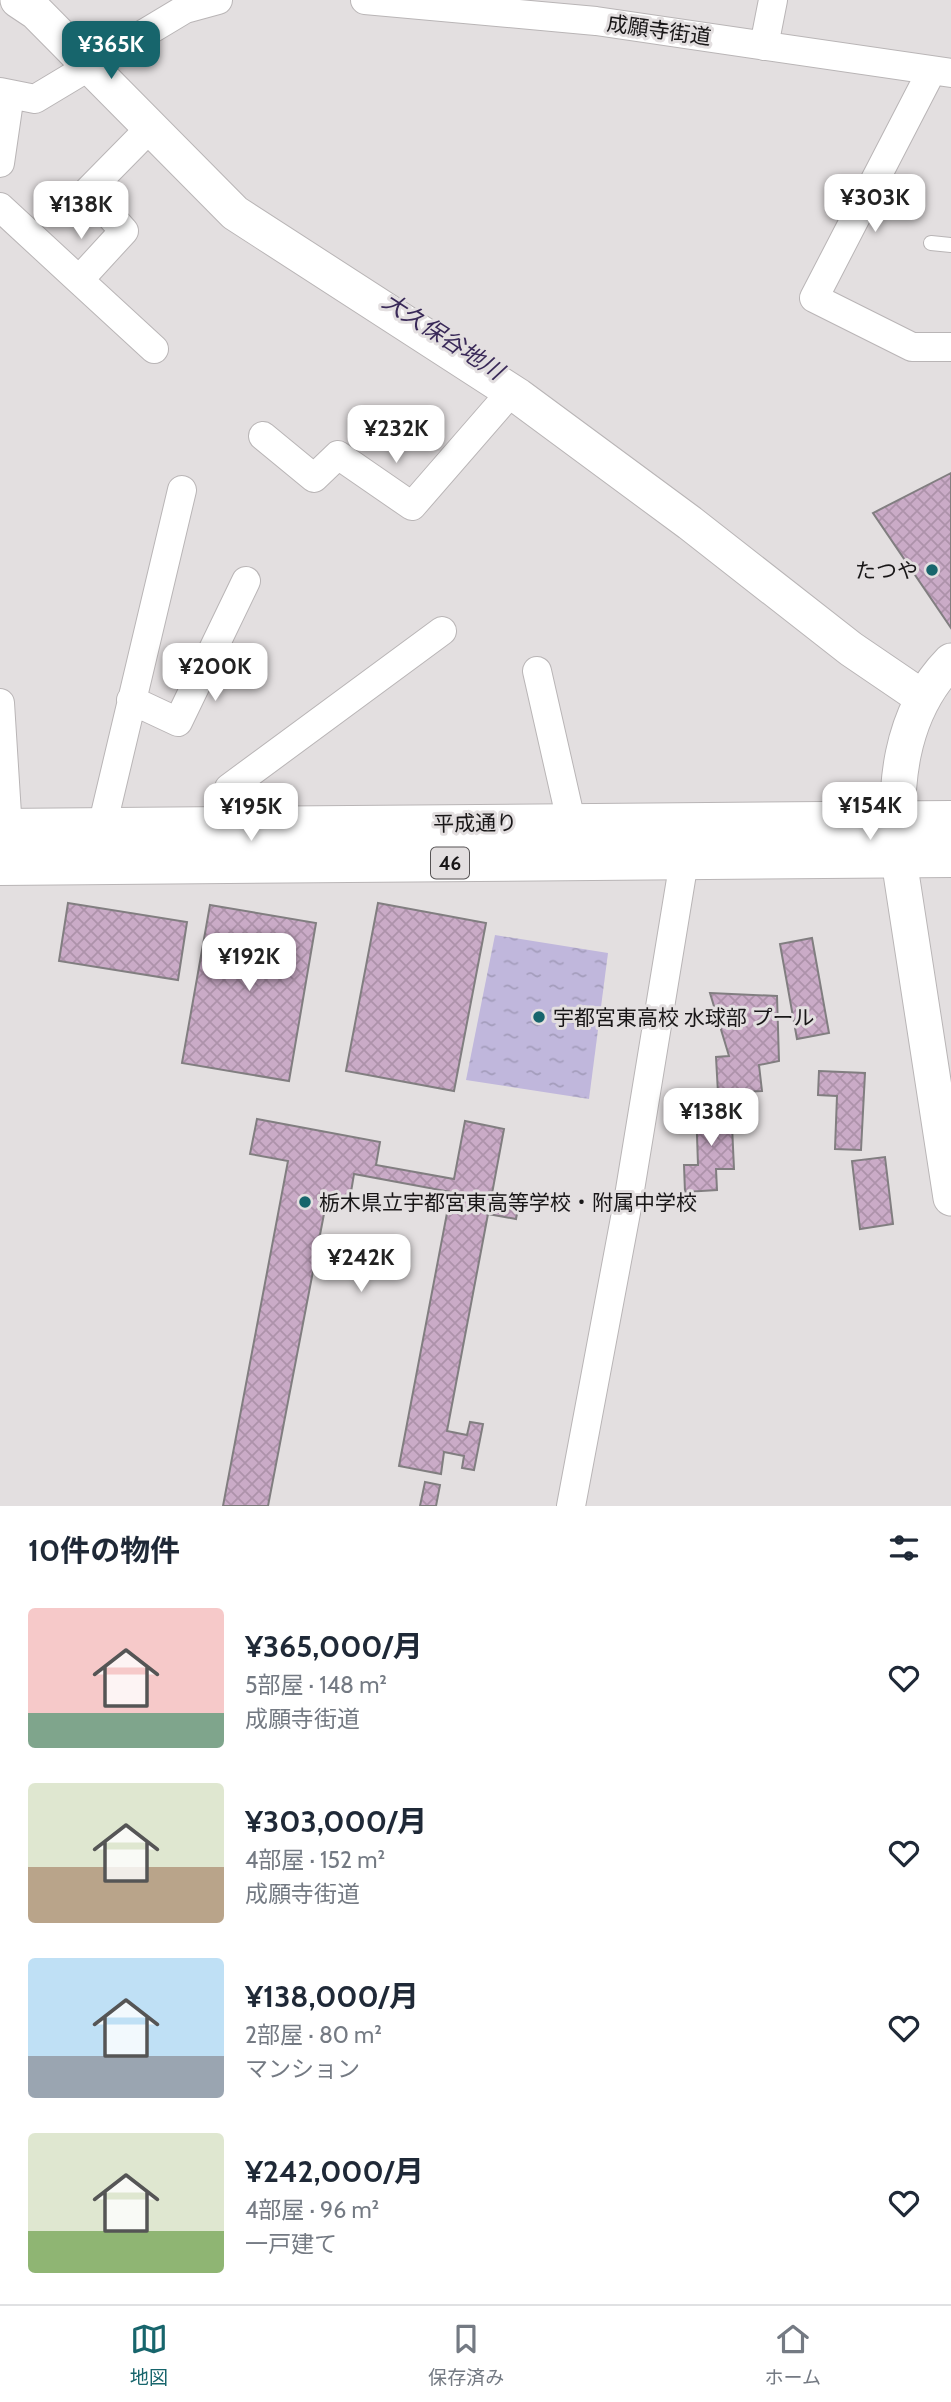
<!DOCTYPE html>
<html lang="ja">
<meta charset="utf-8">
<style>
body{margin:0;font-family:Cabin,"Noto Sans JP",sans-serif;background:#f2f2f3;color:#1f2937;height:100vh;display:flex;flex-direction:column;font-size:26px;white-space:nowrap}
*{box-sizing:border-box;margin:0}
p{font-size:23px;color:#747a83}
.icon{flex:none;width:38px;height:38px;fill:none;stroke:currentColor;stroke-width:2;stroke-linecap:round;stroke-linejoin:round}
.map{position:relative;height:1506px;overflow:hidden}
.details{display:flex;flex-direction:column;background:#fff;flex:1}
.details>*{flex:none}
.price{position:absolute;translate:-50% -60px;padding:0 16px;border-radius:14px;background:#fff;color:#222;font-size:23px;line-height:46px;filter:drop-shadow(0 2px 4px #0008)}
.price::after{content:'';position:absolute;left:50%;top:42px;width:21px;height:16px;margin-left:-10px;background:inherit;clip-path:polygon(0 0,100% 0,50% 100%)}
.price.selected{background:#17656c;color:#fff}
ul{padding:0;list-style:none}
li{display:flex;align-items:center;gap:21px;height:175px;padding:0 28px}
li span{display:grid;place-items:center;flex:none;width:196px;height:140px;border-radius:7px;color:#555}
li>.icon{margin-inline-start:auto}
span .icon{width:84px;height:84px;fill:#fffc;stroke-width:1}
li b{font-size:30px}
h2{display:flex;justify-content:space-between;align-items:center;height:84px;padding:0 28px;font-size:30px}
.dock{display:flex;justify-content:space-around;align-items:center;height:98px;border-top:2px solid #e0e1e3;background:#fff;font-size:19px;color:#747a83}
.dock a{display:grid;justify-items:center;gap:4px}
.dock .selected{color:#17656c}
.map>svg:first-child{display:block}
.water{fill:url(#water-ripples)}
.building{fill:url(#building-cross-hatch);stroke:#817e80;stroke-width:2}
.lines{fill:none;stroke-linecap:round;stroke-linejoin:round}
.service-casing{stroke:#b9b5b6;stroke-width:16}
.minor-casing{stroke:#b9b5b6;stroke-width:30}
.tertiary-casing{stroke:#b9b5b6;stroke-width:37}
.primary-casing{stroke:#b9b5b6;stroke-width:40}
.service{stroke:#fff;stroke-width:14}
.minor{stroke:#fff;stroke-width:28}
.tertiary{stroke:#fff;stroke-width:35}
.primary{stroke:#fff;stroke-width:38}
.poi-dot{fill:#17656c;stroke:#e3dfe0;stroke-width:2.5}
.labels{text-anchor:middle;dominant-baseline:central;stroke-width:6;stroke-linejoin:round;paint-order:stroke}
.shield{fill:#e3dfe0;stroke:#565354;stroke-width:2}
.shield-label{font-size:19px;font-weight:bold;fill:#191718}
.street-label{font-size:21px;fill:#191718;stroke:#e3dfe0}
.poi-label{font-size:21px;fill:#191718;stroke:#e3dfe0;text-anchor:start}
.water-label{font-size:23px;font-style:italic;fill:#392958;stroke:#e3dfe0}
</style>
<div class="map">
<svg width="951" height="1506" viewBox="0 0 951 1506">
<defs>
<pattern id="water-ripples" width="26" height="14" patternUnits="userSpaceOnUse" patternTransform="scale(1.75)"><rect width="26" height="14" fill="#c0b7dc"/><path d="M2 4q2-2 4 0t4 0M15 11q2-2 4 0t4 0" fill="none" stroke="#a49dbc"/></pattern>
<pattern id="building-cross-hatch" width="8" height="8" patternUnits="userSpaceOnUse" patternTransform="scale(1.75)"><rect width="8" height="8" fill="#caabc7"/><path d="M0 0l8 8M0 8l8-8" fill="none" stroke="#ad92aa"/></pattern>
</defs>
<rect width="100%" height="100%" fill="#e3dfe0"/>
<path class="water" d="M495,935L608,953L589,1099L466,1080Z"/>
<path class="building" d="M951,473V628L873,513Z
M68,903L187,922L178,980L59,961Z
M378,903L486,923L454,1091L346,1071Z
M210,905L316,923L289,1081L182,1063Z
M812,938L829,1033L797,1039L780,944Z
M710,993L777,996L779,1061L759,1065L762,1091L718,1093L716,1057L729,1056Z
M819,1071L865,1073L861,1150L835,1149L837,1096L818,1095Z
M731,1104L734,1169H716L717,1190L685,1192L684,1165H698L696,1106Z
M257,1119L380,1142L376,1165L454,1179L465,1121L504,1129L491,1199L519,1204L516,1219L488,1214L447,1431L467,1435L470,1422L483,1424L474,1470L462,1468L464,1456L444,1452L441,1474L399,1466L451,1192L354,1174L350,1198L328,1193L268,1506H223L288,1161L250,1154Z
M885,1157L893,1224L860,1229L852,1161Z
M425,1482L440,1485L436,1506H420Z"/>
<g class="lines">
<g class="service-casing">
<path id="service" d="M931,243L951,245"/>
</g>
<g class="minor-casing">
<path id="minor" d="M365,0L596,21L951,73
M764,46L773,0
M932,70L814,298L912,347H951
M0,92L35,99L185,9L218,0
M150,128L88,191L124,231L79,280L154,349
M0,163L10,94
M0,207L79,280
M263,436L314,478L338,455L412,506L511,392
M537,671L571,821
M131,700L178,722L246,581
M0,703L9,846
M102,827L182,490
M226,845L229,788L442,631
M571,1506L628,1202L684,861"/>
</g>
<g class="tertiary-casing">
<path id="tertiary" d="M18,0L36,12L235,213L518,396L690,523L851,649L923,698
M951,661C898,715 894,789 899,860L951,1198"/>
</g>
<g class="primary-casing">
<path id="primary" d="M0,828L951,820
M0,866L951,858"/>
</g>
<use href="#service" class="service"/>
<use href="#minor" class="minor"/>
<use href="#tertiary" class="tertiary"/>
<use href="#primary" class="primary"/>
</g>
<g class="poi-dot">
<circle cx="932" cy="570" r="7"/>
<circle cx="539" cy="1017" r="7"/>
<circle cx="305" cy="1202" r="7"/>
</g>
<g class="labels">
<rect class="shield" x="431" y="847.5" width="38" height="31" rx="5"/>
<g class="shield-label">
<text x="450" y="863">46</text>
</g>
<g class="street-label">
<text transform="translate(659 30) rotate(8)">成願寺街道</text>
<text transform="translate(475 823) rotate(-1)">平成通り</text>
</g>
<g class="poi-label">
<text x="918" y="570" text-anchor="end">たつや</text>
<text x="553" y="1017">宇都宮東高校 水球部 プール</text>
<text x="319" y="1202">栃木県立宇都宮東高等学校・附属中学校</text>
</g>
<g class="water-label">
<text transform="translate(443 336) rotate(33)">大久保谷地川</text>
</g>
</g>
</svg>
<b class="price selected" style="left:111px;top:81px">¥365K</b>
<b class="price" style="left:875px;top:234px">¥303K</b>
<b class="price" style="left:81px;top:241px">¥138K</b>
<b class="price" style="left:396px;top:465px">¥232K</b>
<b class="price" style="left:215px;top:703px">¥200K</b>
<b class="price" style="left:870px;top:842px">¥154K</b>
<b class="price" style="left:251px;top:843px">¥195K</b>
<b class="price" style="left:249px;top:993px">¥192K</b>
<b class="price" style="left:711px;top:1148px">¥138K</b>
<b class="price" style="left:361px;top:1294px">¥242K</b>
</div>
<section class="details">
<h2>10件の物件<svg class="icon" aria-label="filters" viewBox="0 0 24 24"><path d="M4 7h16M4 17h16"/><circle cx="9" cy="7" r="2"/><circle cx="15" cy="17" r="2"/></svg></h2>
<ul>
<li><span style="background:linear-gradient(#f6c9c9 75%,#7fa58c 0)"><svg class="icon" aria-label="home" viewBox="0 0 24 24"><path d="M3 11l9-7 9 7M6 9v11h12V9"/></svg></span><div><b>¥365,000/月</b><p>5部屋 · 148 m²</p><p>成願寺街道</p></div><svg class="icon" aria-label="heart" viewBox="0 0 24 24"><path d="M12 20l-8-8c-3-5 5-10 8-4 3-6 11-1 8 4z"/></svg></li>
<li><span style="background:linear-gradient(#dfe7d0 60%,#b9a48a 0)"><svg class="icon" aria-label="home" viewBox="0 0 24 24"><path d="M3 11l9-7 9 7M6 9v11h12V9"/></svg></span><div><b>¥303,000/月</b><p>4部屋 · 152 m²</p><p>成願寺街道</p></div><svg class="icon" aria-label="heart" viewBox="0 0 24 24"><path d="M12 20l-8-8c-3-5 5-10 8-4 3-6 11-1 8 4z"/></svg></li>
<li><span style="background:linear-gradient(#bfe0f5 70%,#9aa5b1 0)"><svg class="icon" aria-label="home" viewBox="0 0 24 24"><path d="M3 11l9-7 9 7M6 9v11h12V9"/></svg></span><div><b>¥138,000/月</b><p>2部屋 · 80 m²</p><p>マンション</p></div><svg class="icon" aria-label="heart" viewBox="0 0 24 24"><path d="M12 20l-8-8c-3-5 5-10 8-4 3-6 11-1 8 4z"/></svg></li>
<li><span style="background:linear-gradient(#dfe7d0 70%,#8fb573 0)"><svg class="icon" aria-label="home" viewBox="0 0 24 24"><path d="M3 11l9-7 9 7M6 9v11h12V9"/></svg></span><div><b>¥242,000/月</b><p>4部屋 · 96 m²</p><p>一戸建て</p></div><svg class="icon" aria-label="heart" viewBox="0 0 24 24"><path d="M12 20l-8-8c-3-5 5-10 8-4 3-6 11-1 8 4z"/></svg></li>
</ul>
</section>
<nav class="dock">
<a class="selected"><svg class="icon" aria-label="map" viewBox="0 0 24 24"><path d="M3 6l6-2 6 2 6-2v14l-6 2-6-2-6 2zM9 4v14M15 6v14"/></svg>地図</a>
<a><svg class="icon" aria-label="saved" viewBox="0 0 24 24"><path d="M7 4h10v16l-5-4-5 4z"/></svg>保存済み</a>
<a><svg class="icon" aria-label="home" viewBox="0 0 24 24"><path d="M3 11l9-7 9 7M6 9v11h12V9"/></svg>ホーム</a>
</nav>
